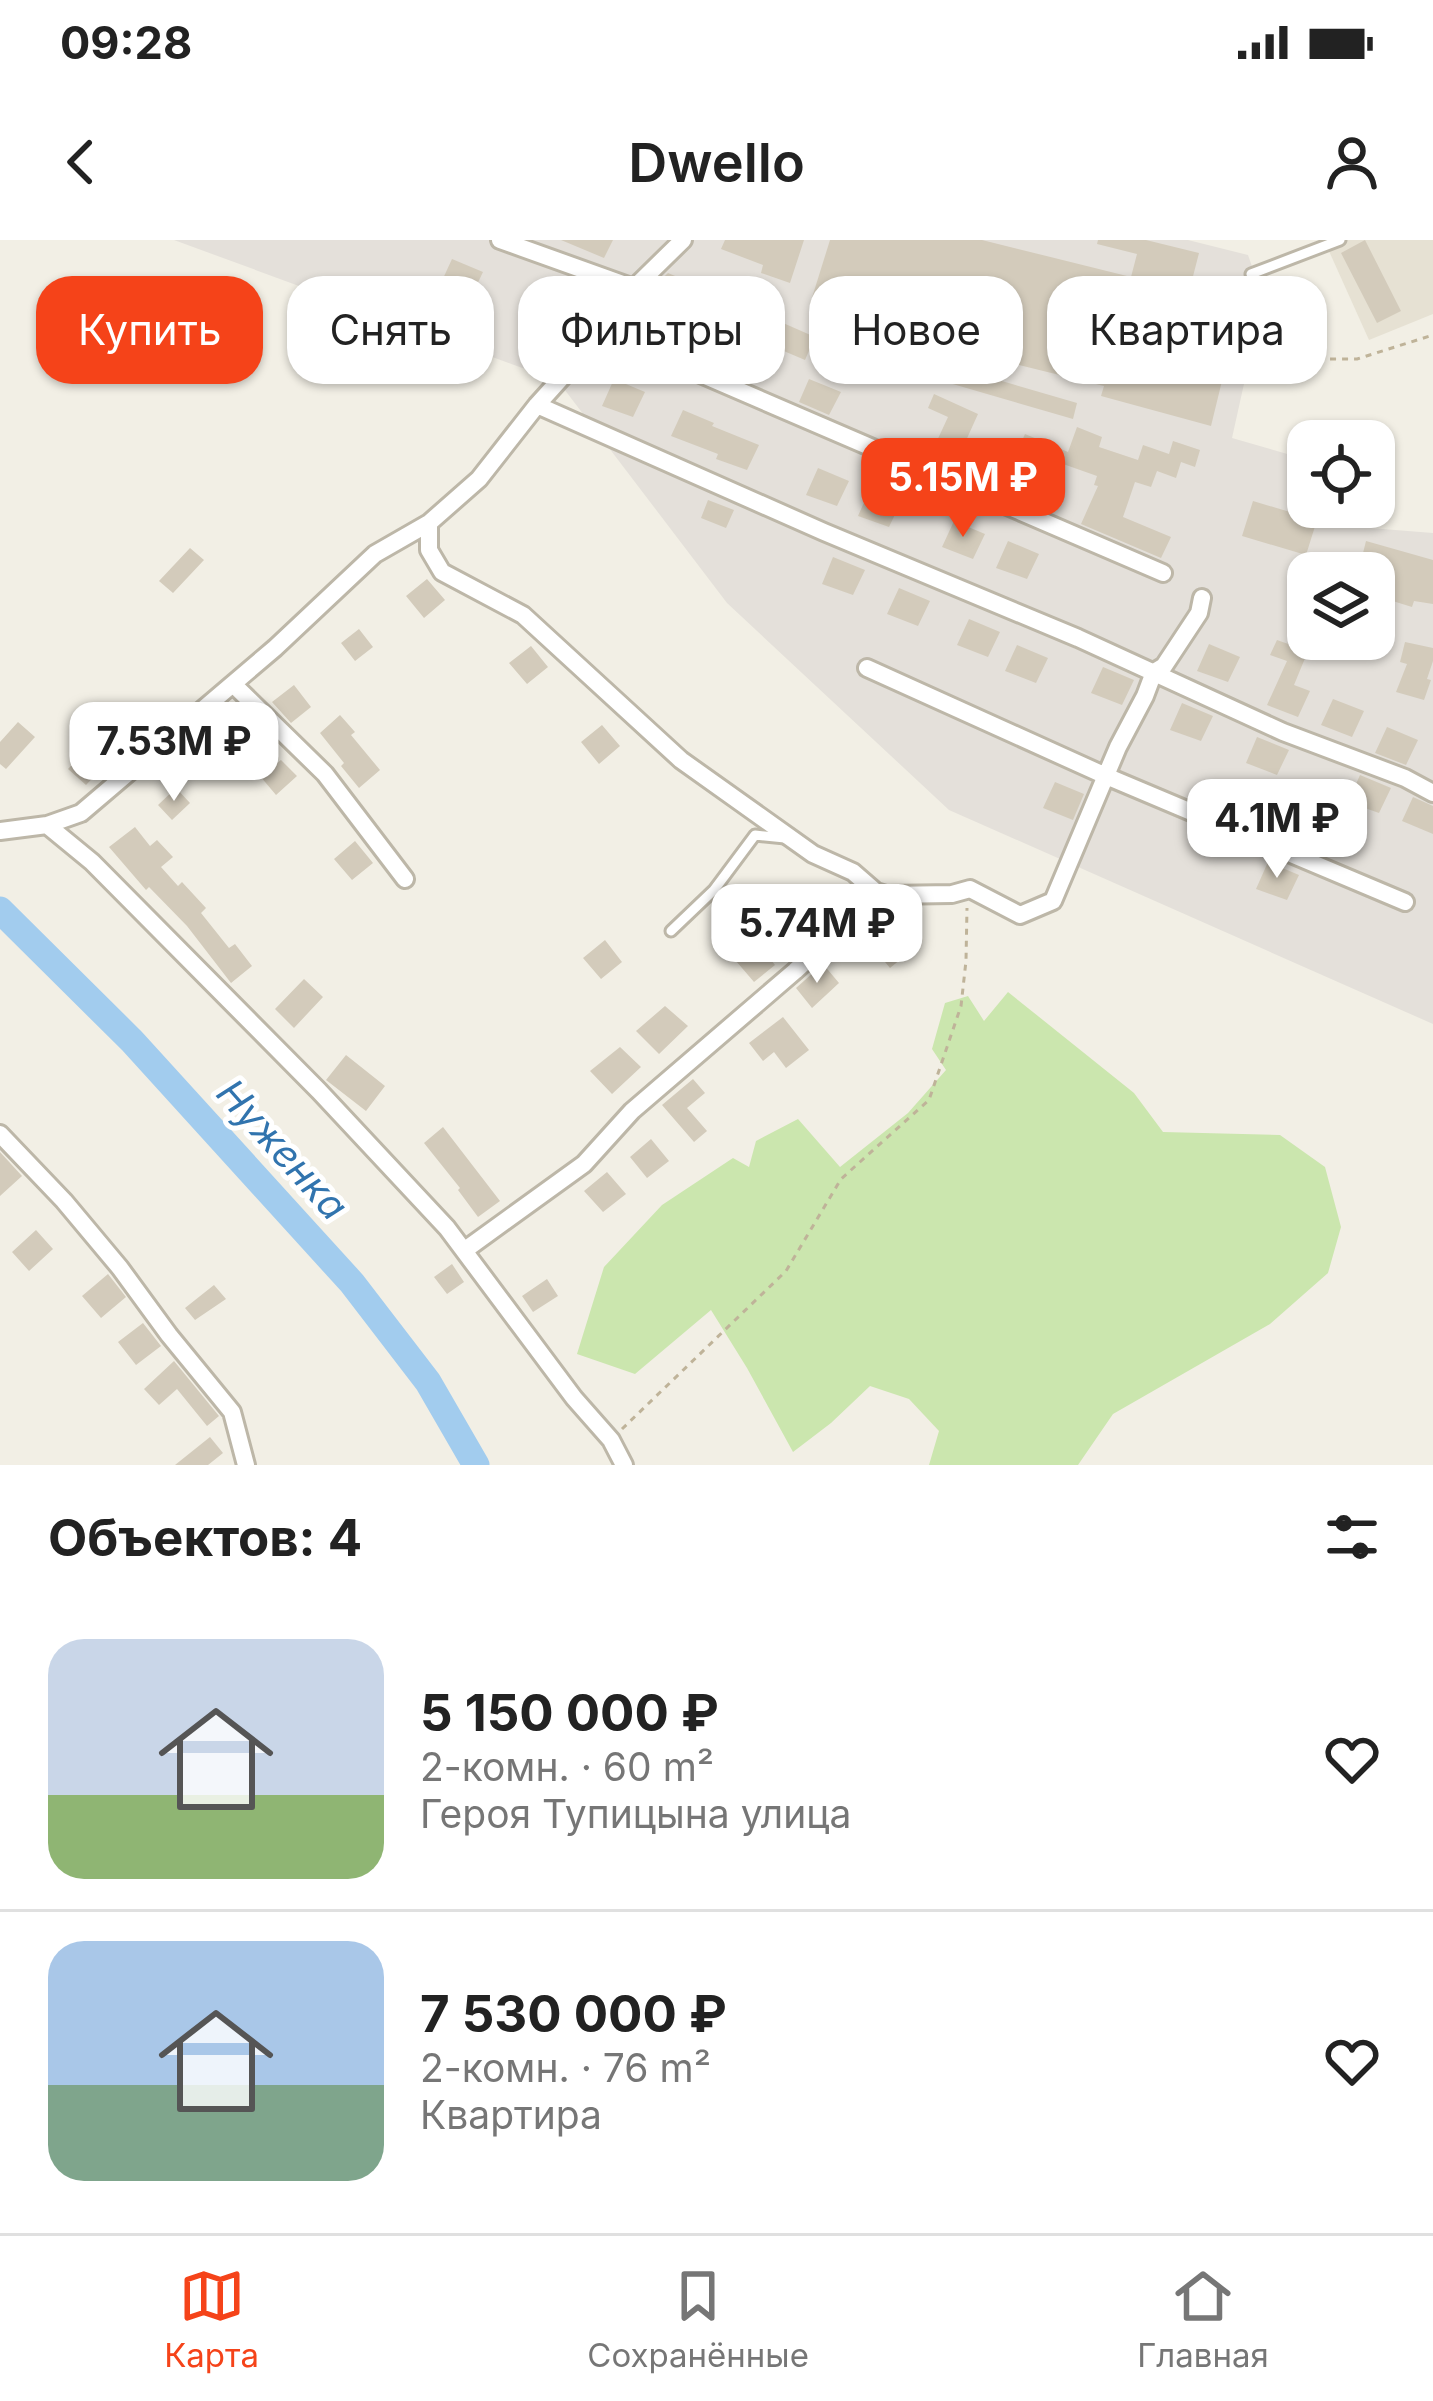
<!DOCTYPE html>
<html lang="ru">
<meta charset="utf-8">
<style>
body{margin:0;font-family:Inter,sans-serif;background:#f6f6f6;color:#222;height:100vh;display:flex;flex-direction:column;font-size:45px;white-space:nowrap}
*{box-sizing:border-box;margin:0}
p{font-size:39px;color:#767676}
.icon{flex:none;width:66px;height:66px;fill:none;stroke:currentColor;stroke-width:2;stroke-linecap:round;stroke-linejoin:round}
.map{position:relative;height:1225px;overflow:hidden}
.details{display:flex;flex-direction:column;background:#fff;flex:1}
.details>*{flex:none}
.hud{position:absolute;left:36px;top:36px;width:1362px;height:108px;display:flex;gap:24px}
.tools{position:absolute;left:1287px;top:180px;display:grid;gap:24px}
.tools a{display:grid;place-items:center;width:108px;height:108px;border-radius:24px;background:#fff;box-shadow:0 3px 9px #0004;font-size:60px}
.price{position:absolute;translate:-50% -102px;padding:0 27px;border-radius:24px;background:#fff;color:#222;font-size:39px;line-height:78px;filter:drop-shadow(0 3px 6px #0008)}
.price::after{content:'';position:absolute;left:50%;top:72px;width:36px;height:27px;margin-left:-18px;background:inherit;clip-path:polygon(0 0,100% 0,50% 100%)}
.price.selected{background:#f54319;color:#fff}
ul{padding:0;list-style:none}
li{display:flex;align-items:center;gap:36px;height:300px;padding:0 48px}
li+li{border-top:3px solid #e0e0e0}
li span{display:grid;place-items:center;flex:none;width:336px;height:240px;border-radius:36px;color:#555}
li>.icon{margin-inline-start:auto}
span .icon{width:144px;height:144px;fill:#fffc;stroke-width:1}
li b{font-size:51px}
h2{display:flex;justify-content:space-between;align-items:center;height:144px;padding:0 48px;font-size:51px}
.tag{padding:0 42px;border-radius:36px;background:#fff;box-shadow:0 3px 9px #0004;font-size:42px;line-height:108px}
.tag.selected{background:#f54319;color:#fff}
.status{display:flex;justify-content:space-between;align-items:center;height:84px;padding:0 60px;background:#fff;direction:ltr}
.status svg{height:33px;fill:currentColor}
header{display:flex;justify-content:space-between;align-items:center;height:156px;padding:0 48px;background:#fff;font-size:54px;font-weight:600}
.tabs{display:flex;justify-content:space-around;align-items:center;height:168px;border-top:3px solid #e0e0e0;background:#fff;font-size:33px;color:#767676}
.tabs a{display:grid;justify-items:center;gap:6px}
.tabs .selected{color:#f54319}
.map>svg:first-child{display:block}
.residential{fill:#e6e1d3}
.industrial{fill:#e4e0da;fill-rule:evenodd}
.green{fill:#cbe6ae}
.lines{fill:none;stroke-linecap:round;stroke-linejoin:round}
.river{stroke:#a2ccee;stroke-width:27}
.building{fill:#d3cbbb}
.service-casing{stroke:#bdb7a8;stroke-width:15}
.minor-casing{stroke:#bdb7a8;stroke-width:22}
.path{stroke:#bfb399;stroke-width:3;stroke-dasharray:6 6;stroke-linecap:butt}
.service{stroke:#fff;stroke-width:9}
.minor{stroke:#fff;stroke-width:16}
.labels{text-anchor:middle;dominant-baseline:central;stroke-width:10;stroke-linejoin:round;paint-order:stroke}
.water-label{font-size:39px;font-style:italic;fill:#3174ae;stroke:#fff}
</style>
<div class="status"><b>09:28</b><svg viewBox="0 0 49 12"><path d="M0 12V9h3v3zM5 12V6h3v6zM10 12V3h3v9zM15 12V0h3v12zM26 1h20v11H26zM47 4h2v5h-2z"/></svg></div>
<header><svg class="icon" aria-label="back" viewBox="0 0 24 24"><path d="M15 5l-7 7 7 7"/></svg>Dwello<svg class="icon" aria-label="person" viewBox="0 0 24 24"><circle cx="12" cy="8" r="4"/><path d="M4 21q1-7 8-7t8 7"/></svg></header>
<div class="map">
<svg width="1433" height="1225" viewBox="0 0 1433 1225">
<rect width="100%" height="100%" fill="#f2efe5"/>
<path class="residential" d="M1324,0H1433V74L1369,100Z"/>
<path class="industrial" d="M174,0H1188L1248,15L1263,58L1232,198L1308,220V267H1373L1370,288L1433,293V784L949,570L727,363L558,141ZM1308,333H1374V399H1308Z"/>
<path class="green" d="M1008,752L1134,853L1163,892L1280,895L1325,927L1341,987L1328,1033L1270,1084L1113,1174L1078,1225H929L939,1191L909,1159L870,1146L831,1183L793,1212L747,1128L711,1070L635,1134L577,1114L604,1027L662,965L733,918L749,927L756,901L798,879L840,927L908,873L946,830L932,809L945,763L968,756L984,781Z"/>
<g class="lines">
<path class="river" d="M0,670L132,801L352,1043L428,1142L476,1225"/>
</g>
<path class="building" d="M561,0H613L604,18Z
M725,0H804L790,43L761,33L763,25L721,9Z
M830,0H982L1131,37L1137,14L1097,4L1098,0H1146L1199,13L1190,48L1202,51L1201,53L1241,63L1211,186L1101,156L1104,146L975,114L971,132L1077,163L1073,179L932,138L942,105L855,84L856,78L810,64Z
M1365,0L1401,71L1377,83L1341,13Z
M452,19L483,32L471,57L440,45Z
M668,33L687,41L659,100L628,88L639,62L646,65L654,46Z
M705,49L815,97L805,120L772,106L754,143L678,110Z
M614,139L645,152L633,177L602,166Z
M809,139L841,152L829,175L799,162Z
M934,154L978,174L964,205L971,208L960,232L929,218L948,177L928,168Z
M683,170L714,183L712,186L759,205L747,230L716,219L718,214L671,196Z
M1077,187L1102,197L1099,207L1138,220L1143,205L1169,214L1173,201L1200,210L1195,227L1181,222L1176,238L1157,231L1151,247L1135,242L1123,277L1171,297L1161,318L1081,284L1098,246L1094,245L1097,236L1032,213L1012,253L981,241L993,215L1012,223L1025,194L1068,212Z
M818,228L849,241L837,266L806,255Z
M870,249L901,262L889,287L858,276Z
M708,260L734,270L726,288L701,278Z
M1253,261L1317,280L1306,315L1242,296Z
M954,281L985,294L973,319L942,307Z
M1008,301L1039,314L1027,339L996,328Z
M1366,301L1433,320V364L1414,361L1412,367L1383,358L1391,333H1358Z
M190,308L204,320L173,353L159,341Z
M833,317L865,330L853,355L822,344Z
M427,339L445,360L424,378L406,356Z
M899,348L930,361L918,386L887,374Z
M969,379L1000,392L988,417L957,405Z
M359,389L373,407L355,421L341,403Z
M1277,400L1308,411L1294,445L1310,451L1298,477L1267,465L1287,421L1270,415Z
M1405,402L1433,408V421L1427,439L1431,440L1424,460L1396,452L1407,424L1400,422Z
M1209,404L1240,417L1228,442L1197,431Z
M1017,405L1048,418L1036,443L1005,431Z
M531,406L548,427L527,444L509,423Z
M1103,427L1134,440L1122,465L1091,453Z
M294,445L311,467L291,483L272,462Z
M1333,459L1364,471L1352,497L1321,485Z
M1182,463L1213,476L1201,501L1170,490Z
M340,475L355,492L351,495L380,530L359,548L341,526L344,523L320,493Z
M18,482L35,497L6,529L0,524V502Z
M602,485L620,506L599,524L581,502Z
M1387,487L1418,500L1406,525L1375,513Z
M1257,497L1289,510L1277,535L1246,523Z
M89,507L106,524L86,545L68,529Z
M281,520L297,536L276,555L260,536Z
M1360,535L1391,548L1379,573L1348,562Z
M1055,542L1084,554L1073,580L1043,568Z
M176,548L190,563L172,580L158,565Z
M1413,557L1433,566V594L1402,581Z
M1303,571L1334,583L1322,608L1291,597Z
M135,587L150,606L157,600L173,617L161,627L178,646L182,642L206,668L201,673L229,708L235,704L252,726L231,743L187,686L149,647L146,650L109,607Z
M355,601L373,623L352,640L334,619Z
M1268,622L1299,635L1287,660L1256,649Z
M760,656L777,677L756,694L738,673Z
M888,681L913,709L890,728L866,699Z
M605,700L622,722L601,739L583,718Z
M758,703L775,725L754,742L736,721Z
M823,724L839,743L812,768L796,748Z
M304,739L323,757L294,788L275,769Z
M665,766L688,786L659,814L636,791Z
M783,777L809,810L786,828L774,812L763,821L749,803Z
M620,807L641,827L612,854L590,831Z
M346,815L385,846L366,871L326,840Z
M693,839L705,853L687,868L707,891L694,902L662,865Z
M443,887L500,961L478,977L458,950L460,948L424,903Z
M651,899L669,921L647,938L630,917Z
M0,912L22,936L0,956Z
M607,932L626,954L603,972L584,951Z
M36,990L53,1009L29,1031L12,1012Z
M452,1024L464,1042L447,1054L434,1037Z
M108,1034L126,1057L101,1078L82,1056Z
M547,1039L558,1056L533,1072L522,1056Z
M214,1045L226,1059L195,1080L185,1068Z
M143,1083L161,1106L136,1125L118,1102Z
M174,1121L219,1176L207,1186L177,1149L159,1165L144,1149Z
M210,1197L223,1213L208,1225H175Z"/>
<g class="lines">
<g class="service-casing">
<path id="service" d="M1251,34L1340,0
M671,691L714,650L755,595L785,598"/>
</g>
<g class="minor-casing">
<path id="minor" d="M500,0L634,48
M603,92L1163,333
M537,165L824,292L1078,398L1283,492L1405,538L1433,553
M429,283V310L442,332L523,375L681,520L813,614L853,632L876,652L886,655L952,654L970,649L1020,675L1053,661L1118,507L1145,456L1154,432L1164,426L1199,373L1202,358
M867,428L1106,536L1405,662
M233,444L325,534L405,639
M47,585L92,622L319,851L447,988L574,1158L611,1200L624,1225
M0,591L47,585L81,573L275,408L375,314L429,283L479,239L537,165L603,92L614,62L621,53L634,48L683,0
M0,894L64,961L120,1028L169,1095L232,1172L246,1225
M465,1010L584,924L632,871L795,731L833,696L860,662L885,655"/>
</g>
<path class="path" d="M1236,104L1293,119H1357L1433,95
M622,1189L786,1031L841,939L929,860L961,766L966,721L967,668"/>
<use href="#service" class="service"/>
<use href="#minor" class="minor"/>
</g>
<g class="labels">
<g class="water-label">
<text transform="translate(283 909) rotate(48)">Нуженка</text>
</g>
</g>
</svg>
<div class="tools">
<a><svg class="icon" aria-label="locate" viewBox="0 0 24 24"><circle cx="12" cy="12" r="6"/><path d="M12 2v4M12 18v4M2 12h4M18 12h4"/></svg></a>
<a><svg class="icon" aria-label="layers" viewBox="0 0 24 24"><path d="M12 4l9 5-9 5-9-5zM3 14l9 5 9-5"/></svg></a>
</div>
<b class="price selected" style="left:963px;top:300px">5.15M ₽</b>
<b class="price" style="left:174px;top:564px">7.53M ₽</b>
<b class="price" style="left:1277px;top:641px">4.1M ₽</b>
<b class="price" style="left:817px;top:746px">5.74M ₽</b>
<div class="hud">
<a class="tag selected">Купить</a>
<a class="tag">Снять</a>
<a class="tag">Фильтры</a>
<a class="tag">Новое</a>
<a class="tag">Квартира</a>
</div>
</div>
<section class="details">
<h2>Объектов: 4<svg class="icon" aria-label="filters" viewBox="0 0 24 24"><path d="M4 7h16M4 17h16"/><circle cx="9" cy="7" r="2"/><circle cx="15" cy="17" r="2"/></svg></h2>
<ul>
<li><span style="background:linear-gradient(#c9d6e8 65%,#8fb573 0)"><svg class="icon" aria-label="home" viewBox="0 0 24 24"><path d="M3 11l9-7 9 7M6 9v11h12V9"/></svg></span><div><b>5 150 000 ₽</b><p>2-комн. · 60 m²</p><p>Героя Тупицына улица</p></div><svg class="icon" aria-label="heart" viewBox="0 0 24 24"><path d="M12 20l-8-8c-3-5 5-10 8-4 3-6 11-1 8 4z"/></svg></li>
<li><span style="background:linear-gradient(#a9c7e8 60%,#7fa58c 0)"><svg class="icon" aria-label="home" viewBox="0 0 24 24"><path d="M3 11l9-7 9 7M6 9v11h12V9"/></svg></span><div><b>7 530 000 ₽</b><p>2-комн. · 76 m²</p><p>Квартира</p></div><svg class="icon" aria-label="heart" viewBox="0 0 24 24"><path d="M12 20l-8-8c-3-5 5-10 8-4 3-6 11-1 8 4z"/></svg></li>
</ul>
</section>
<nav class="tabs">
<a class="selected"><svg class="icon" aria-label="map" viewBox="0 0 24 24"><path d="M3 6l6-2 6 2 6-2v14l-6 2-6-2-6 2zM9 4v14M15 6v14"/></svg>Карта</a>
<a><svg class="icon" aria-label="saved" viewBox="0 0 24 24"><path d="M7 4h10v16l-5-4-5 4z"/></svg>Сохранённые</a>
<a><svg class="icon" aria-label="home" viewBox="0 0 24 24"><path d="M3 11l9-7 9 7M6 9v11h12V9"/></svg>Главная</a>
</nav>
